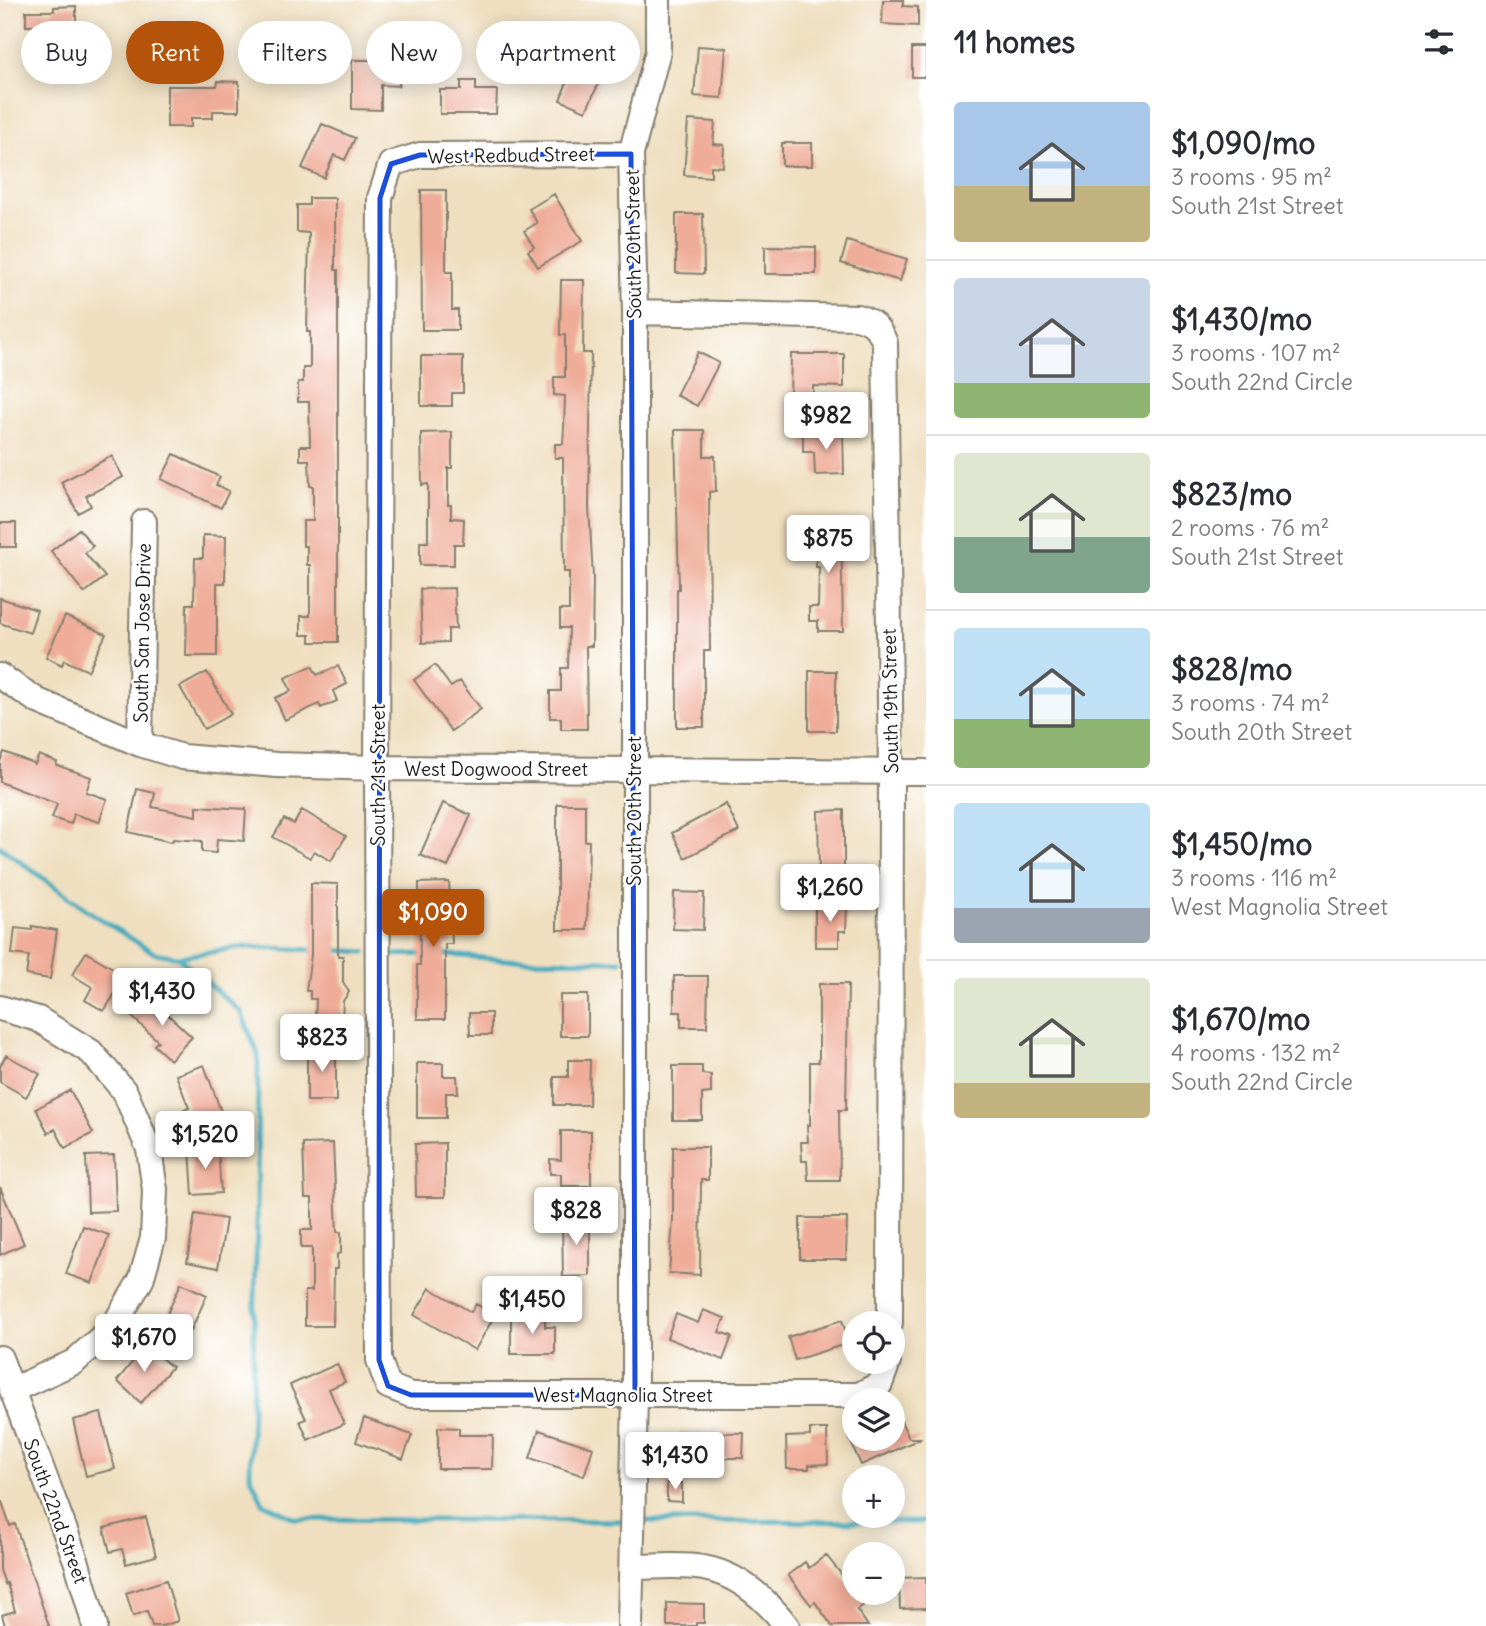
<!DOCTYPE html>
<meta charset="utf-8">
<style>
body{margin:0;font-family:Delius,sans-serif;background:#f7f7f7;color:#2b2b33;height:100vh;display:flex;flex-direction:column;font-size:26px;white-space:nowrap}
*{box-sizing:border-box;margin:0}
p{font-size:23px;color:#7c7c81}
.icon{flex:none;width:38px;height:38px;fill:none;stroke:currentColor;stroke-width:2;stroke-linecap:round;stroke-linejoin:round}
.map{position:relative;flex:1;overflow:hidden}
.panel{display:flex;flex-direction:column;background:#fff;width:560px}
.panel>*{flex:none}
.guide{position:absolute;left:21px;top:21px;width:665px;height:63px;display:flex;gap:14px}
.buttons{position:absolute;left:842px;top:1311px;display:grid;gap:14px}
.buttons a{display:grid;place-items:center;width:63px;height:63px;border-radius:50%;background:#fff;box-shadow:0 4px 18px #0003;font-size:35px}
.price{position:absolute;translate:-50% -60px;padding:0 16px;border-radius:7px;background:#fff;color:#222;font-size:23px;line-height:46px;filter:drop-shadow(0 2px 4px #0008)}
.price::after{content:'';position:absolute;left:50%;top:42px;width:21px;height:16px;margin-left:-10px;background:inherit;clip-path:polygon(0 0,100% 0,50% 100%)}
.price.active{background:#b45309;color:#fff}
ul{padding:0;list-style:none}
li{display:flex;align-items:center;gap:21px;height:175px;padding:0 28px}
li+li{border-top:2px solid #e1e1e2}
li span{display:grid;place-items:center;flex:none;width:196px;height:140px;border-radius:7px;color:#555}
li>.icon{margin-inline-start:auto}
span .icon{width:84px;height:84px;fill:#fffc;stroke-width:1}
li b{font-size:30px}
h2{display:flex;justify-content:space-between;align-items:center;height:84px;padding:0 28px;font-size:30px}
.chip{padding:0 24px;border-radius:32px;background:#fff;box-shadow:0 4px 18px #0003;font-size:24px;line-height:63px}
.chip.active{background:#b45309;color:#fff}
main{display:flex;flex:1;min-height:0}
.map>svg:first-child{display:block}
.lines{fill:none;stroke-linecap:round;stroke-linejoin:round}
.stream{stroke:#3ca9bb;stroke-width:5}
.building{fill:#efac98}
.minor-casing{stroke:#867e6e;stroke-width:28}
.minor{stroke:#fff;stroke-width:24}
.marked{fill:none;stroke:#1d4ed8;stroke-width:5;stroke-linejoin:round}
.labels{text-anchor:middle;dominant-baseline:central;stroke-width:5;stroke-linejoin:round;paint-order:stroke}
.street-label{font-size:19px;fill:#1c1c1c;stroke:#fff}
</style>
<main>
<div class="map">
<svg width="926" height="1626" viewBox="0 0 926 1626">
<rect width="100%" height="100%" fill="#fff"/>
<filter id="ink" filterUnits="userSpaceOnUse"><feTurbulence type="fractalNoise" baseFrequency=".0143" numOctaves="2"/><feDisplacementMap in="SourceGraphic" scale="14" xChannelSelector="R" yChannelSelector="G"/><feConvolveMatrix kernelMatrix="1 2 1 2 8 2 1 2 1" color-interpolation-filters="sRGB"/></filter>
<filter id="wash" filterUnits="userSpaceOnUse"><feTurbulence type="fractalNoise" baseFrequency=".00686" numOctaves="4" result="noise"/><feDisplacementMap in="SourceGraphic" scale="28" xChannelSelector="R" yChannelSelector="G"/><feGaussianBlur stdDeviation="1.57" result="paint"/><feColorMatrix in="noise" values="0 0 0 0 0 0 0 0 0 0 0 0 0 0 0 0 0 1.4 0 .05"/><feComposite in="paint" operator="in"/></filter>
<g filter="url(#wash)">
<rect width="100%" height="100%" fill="#efdfc0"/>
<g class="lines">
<path class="stream" d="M0,847L94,915L154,953L178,957L241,1012L258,1054L257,1225L250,1475L263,1503L296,1519L626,1521
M333,950L365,952
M439,954L507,960L621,961
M390,955L425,954
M178,957L243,947L316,950
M640,1521L926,1522"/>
</g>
<g id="blocks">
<path class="building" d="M883,0H903V6L918,7V26L882,24Z
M76,6V26H26V11H54V7Z
M698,46L726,48L722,98L694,96Z
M912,48H926V77H912Z
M579,52L607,65L586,111L560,100Z
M352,60H399V86L381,85V110L352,109Z
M218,81L239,82V111H213V118H191V127H167V86H217Z
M461,81H476V90H497L496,114H440V90H461Z
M688,120L715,122L713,144L724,145L723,167L711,166V177L684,175Z
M322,124L355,138L345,160L334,155L324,178L302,168Z
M782,143H812V166H782Z
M421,190H446V272H452V310H458V330H422Z
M554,194L582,241L538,267L528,251L534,247L524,231L537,223L529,209Z
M309,198H335V270H338V642H310V635H301V616H310V565H307V546H303V521H313V486H310L309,460H300V446H310L309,402H298V382H303V368H310V332H307L309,233L297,232V205H309Z
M676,214H703L704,274L676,273Z
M847,241L907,259L900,281L841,263Z
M765,246L816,247V274H765Z
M561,280H584L583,353H591L589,507L593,577L592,646H586L587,729H561V718H550V691H561V668H568L569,628H560V610H569V572H564L563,458H555V444H563L564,427L565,396L554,395V377H565V335H560Z
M698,352L719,363L697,406L676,395Z
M791,354H844V387L813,386V399H790Z
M421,356H463V393H452V406H421Z
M675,430H704V456H715L716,491L709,492L710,651H704V727H677V589H679Z
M452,432V468H448V505H451V518L464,519L463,544H454V565H420V542H428V484L422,485L421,433Z
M843,432L844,474L815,475L814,452H803V434Z
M174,454L220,477L216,485L229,491L221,508L161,479Z
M112,456L123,477L86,496L91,506L78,513L61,482Z
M817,520H841L843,631H818V621H809V607H818L819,567H816V554H807V536H817Z
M0,523H16V547H0Z
M79,529L93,546L85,553L105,577L84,593L51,551Z
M203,535L226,536L225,583H217V656H186L187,604H194L195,558H203Z
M454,588L456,629H448V642L422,643L420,589Z
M0,598L37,610L30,633L0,623Z
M65,616L106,634L88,671L64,660L62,665L46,657Z
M435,665L451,687L460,681L481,709L451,731L414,680Z
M312,666L317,675L338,666L347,684L333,691L337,701L321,708L319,704L285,720L275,698L291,691L285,678Z
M809,671H836V731H809Z
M207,672L231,714L204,729L180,687Z
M4,752L35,764L39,755L57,762L56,765L91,777L86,792L107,799L99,822L74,814L71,824L52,818L57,804L0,782V762Z
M137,789L155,793L152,807L197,816V806L246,809L244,841L217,839L216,853L202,852V841L173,839L172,842L128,832Z
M443,803L471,815L448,867L420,855Z
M557,804H585V841H589L587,930H557Z
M726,804L739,831L685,858L672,833Z
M302,810L346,836L331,861L314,851L310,858L273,837L284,819L294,824Z
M844,810V873L819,872L818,811Z
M449,882L452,944H445V1019H417V965H420L419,883Z
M311,883L338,884V956H343V982L349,992L343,1001L342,1019H315L316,999H310V991H306L311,955Z
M674,892L704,893L703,930L673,929Z
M815,903H847L846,931H839V947H815Z
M32,926L57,930L50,979L26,975L29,956L12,954L15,928L32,930Z
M86,952L126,976L104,1011L85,1000L92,987L72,975Z
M674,976H708L707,1027H681V1012H674Z
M819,984H848L846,1110H839L840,1180H808L807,1161H802L801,1142H808L807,1125H810V1062H819Z
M560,995H588V1036H560Z
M149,997L192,1037L170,1060L154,1045L158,1041L131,1016Z
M469,1013H491V1035H470Z
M307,1047H336V1101H307Z
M6,1055L40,1074L26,1097L0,1082V1066Z
M568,1060H590L589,1105H554V1077H568Z
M417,1063H443V1076H457L458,1093H446V1118H417Z
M204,1065L223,1117L181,1133L174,1114L189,1108L176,1075Z
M673,1066H702V1074L711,1075V1093L702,1094V1120H673Z
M70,1090L93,1133L65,1148L55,1129L48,1133L36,1109Z
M561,1131H591V1186H561V1174H550V1159L561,1160Z
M333,1143L337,1232H341V1253L337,1254V1269H334L333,1326H305V1291H312V1248H301V1230H312V1198H305L303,1144Z
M445,1143V1197H416L415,1144Z
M673,1147H708V1180H701L700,1275L669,1273L673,1220Z
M218,1148L221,1193L193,1195L190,1149Z
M114,1155L116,1211L88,1212L86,1156Z
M0,1187L24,1244L0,1255Z
M195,1214L226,1219L218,1268L187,1262Z
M590,1217V1276L563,1277L562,1218Z
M800,1218H847L846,1259H800Z
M83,1226L109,1235L92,1283L66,1274Z
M181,1283L207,1295L183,1348L157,1336Z
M430,1288L471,1312L476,1304L495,1315L475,1350L414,1315Z
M703,1310L725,1318L719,1332L732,1336L723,1360L667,1338L676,1314L698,1323Z
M511,1316H545V1327H555V1354H511Z
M842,1320L849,1343L795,1360L788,1337Z
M146,1345L172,1367L141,1403L117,1381Z
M337,1364L345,1382L329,1389L344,1424L308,1440L300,1421L306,1419L290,1385Z
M892,1402L909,1438H922L861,1465L849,1438H892Z
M101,1413L115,1469L86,1476L73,1420Z
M364,1418L412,1435L403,1459L356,1442Z
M438,1427L459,1428V1435H493L492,1469H438Z
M810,1429H827L828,1464L809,1465V1469H787L786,1437L810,1436Z
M539,1430L593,1448L584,1476L530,1458Z
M679,1432L744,1433L743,1458H719V1466H705V1457H679Z
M667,1483H682V1502L667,1501Z
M0,1502H2L10,1526L15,1524L49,1626H5L2,1615L15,1611L7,1583L5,1584L0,1570Z
M146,1517L156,1556L126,1564L122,1549L110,1552L104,1528Z
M826,1555L865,1604L857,1610L868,1626H832L815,1602L811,1605L788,1575L805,1562L809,1568Z
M926,1577V1608L900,1609L899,1578Z
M166,1580L178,1621L162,1626H152L147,1611L133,1616L126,1593Z
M667,1603L704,1604V1623H696V1626H667Z"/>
</g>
</g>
<g filter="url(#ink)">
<use href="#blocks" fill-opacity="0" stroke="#867e6e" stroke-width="2"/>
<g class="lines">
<g class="minor-casing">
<path id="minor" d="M631,154L420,155L391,164L380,198L377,768L379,1360L388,1386L411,1395H859L880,1384L888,1362
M635,312L857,317C873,321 879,328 885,343L891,772L890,1323
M0,676L38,701L140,744L182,757L277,765L377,768L926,772
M140,744L144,522
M0,1008L38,1019L91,1052L125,1092L149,1149L155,1190L153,1238L141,1280L113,1327L74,1362L12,1390
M0,1358L77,1563L95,1626
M632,1567C654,1567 681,1564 703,1568C739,1574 766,1599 787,1626
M630,1626L635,1395V312L631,154L658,51V0"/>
</g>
<use href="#minor" class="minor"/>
</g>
</g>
<path class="marked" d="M631,154L635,1395H411L388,1386L379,1360L380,198L391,164L420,155Z"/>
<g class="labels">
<g class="street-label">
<text transform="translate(511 155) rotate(-1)">West Redbud Street</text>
<text transform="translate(633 244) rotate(-91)">South 20th Street</text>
<text transform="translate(142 633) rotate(-89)">South San Jose Drive</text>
<text transform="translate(890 701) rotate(-91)">South 19th Street</text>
<text x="496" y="769">West Dogwood Street</text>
<text transform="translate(378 775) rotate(-90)">South 21st Street</text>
<text transform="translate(634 811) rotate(-90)">South 20th Street</text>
<text x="623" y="1395">West Magnolia Street</text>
<text transform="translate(56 1511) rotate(70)">South 22nd Street</text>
</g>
</g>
</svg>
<div class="buttons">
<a><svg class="icon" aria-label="locate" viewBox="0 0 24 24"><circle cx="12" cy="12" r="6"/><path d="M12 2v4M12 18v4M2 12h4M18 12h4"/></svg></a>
<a><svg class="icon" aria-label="layers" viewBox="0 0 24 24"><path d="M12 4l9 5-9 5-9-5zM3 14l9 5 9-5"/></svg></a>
<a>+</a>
<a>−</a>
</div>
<b class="price" style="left:826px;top:452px">$982</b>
<b class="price" style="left:828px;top:575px">$875</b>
<b class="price" style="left:830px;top:924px">$1,260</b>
<b class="price active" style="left:433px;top:949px">$1,090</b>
<b class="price" style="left:162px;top:1028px">$1,430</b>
<b class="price" style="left:322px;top:1074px">$823</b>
<b class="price" style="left:205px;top:1171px">$1,520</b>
<b class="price" style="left:576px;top:1247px">$828</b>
<b class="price" style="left:532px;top:1336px">$1,450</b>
<b class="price" style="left:144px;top:1374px">$1,670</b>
<b class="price" style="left:675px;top:1492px">$1,430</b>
<div class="guide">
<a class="chip">Buy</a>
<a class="chip active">Rent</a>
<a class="chip">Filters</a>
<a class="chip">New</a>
<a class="chip">Apartment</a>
</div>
</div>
<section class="panel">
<h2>11 homes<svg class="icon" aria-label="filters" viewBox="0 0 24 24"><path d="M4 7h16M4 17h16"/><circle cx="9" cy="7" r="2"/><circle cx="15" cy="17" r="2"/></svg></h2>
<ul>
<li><span style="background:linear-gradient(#a9c7e8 60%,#c2b280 0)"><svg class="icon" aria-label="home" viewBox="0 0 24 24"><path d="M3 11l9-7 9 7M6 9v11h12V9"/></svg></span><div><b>$1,090/mo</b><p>3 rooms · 95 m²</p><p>South 21st Street</p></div></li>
<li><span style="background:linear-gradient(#c9d6e8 75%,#8fb573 0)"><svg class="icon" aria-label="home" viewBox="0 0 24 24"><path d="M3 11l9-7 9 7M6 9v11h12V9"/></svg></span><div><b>$1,430/mo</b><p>3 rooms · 107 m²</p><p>South 22nd Circle</p></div></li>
<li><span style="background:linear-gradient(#dfe7d0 60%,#7fa58c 0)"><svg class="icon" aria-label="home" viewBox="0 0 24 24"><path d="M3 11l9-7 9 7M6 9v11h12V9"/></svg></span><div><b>$823/mo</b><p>2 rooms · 76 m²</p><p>South 21st Street</p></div></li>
<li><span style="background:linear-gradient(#bfe0f5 65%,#8fb573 0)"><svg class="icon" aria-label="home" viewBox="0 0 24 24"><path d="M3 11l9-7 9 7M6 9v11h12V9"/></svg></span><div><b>$828/mo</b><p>3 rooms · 74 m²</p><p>South 20th Street</p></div></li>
<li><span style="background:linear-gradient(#bfe0f5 75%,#9aa5b1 0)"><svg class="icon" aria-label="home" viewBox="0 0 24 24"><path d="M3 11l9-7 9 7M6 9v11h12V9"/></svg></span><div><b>$1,450/mo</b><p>3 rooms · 116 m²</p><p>West Magnolia Street</p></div></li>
<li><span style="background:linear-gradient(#dfe7d0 75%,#c2b280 0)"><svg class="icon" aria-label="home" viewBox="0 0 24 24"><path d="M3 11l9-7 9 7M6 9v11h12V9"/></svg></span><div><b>$1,670/mo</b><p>4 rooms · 132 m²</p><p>South 22nd Circle</p></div></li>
</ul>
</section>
</main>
